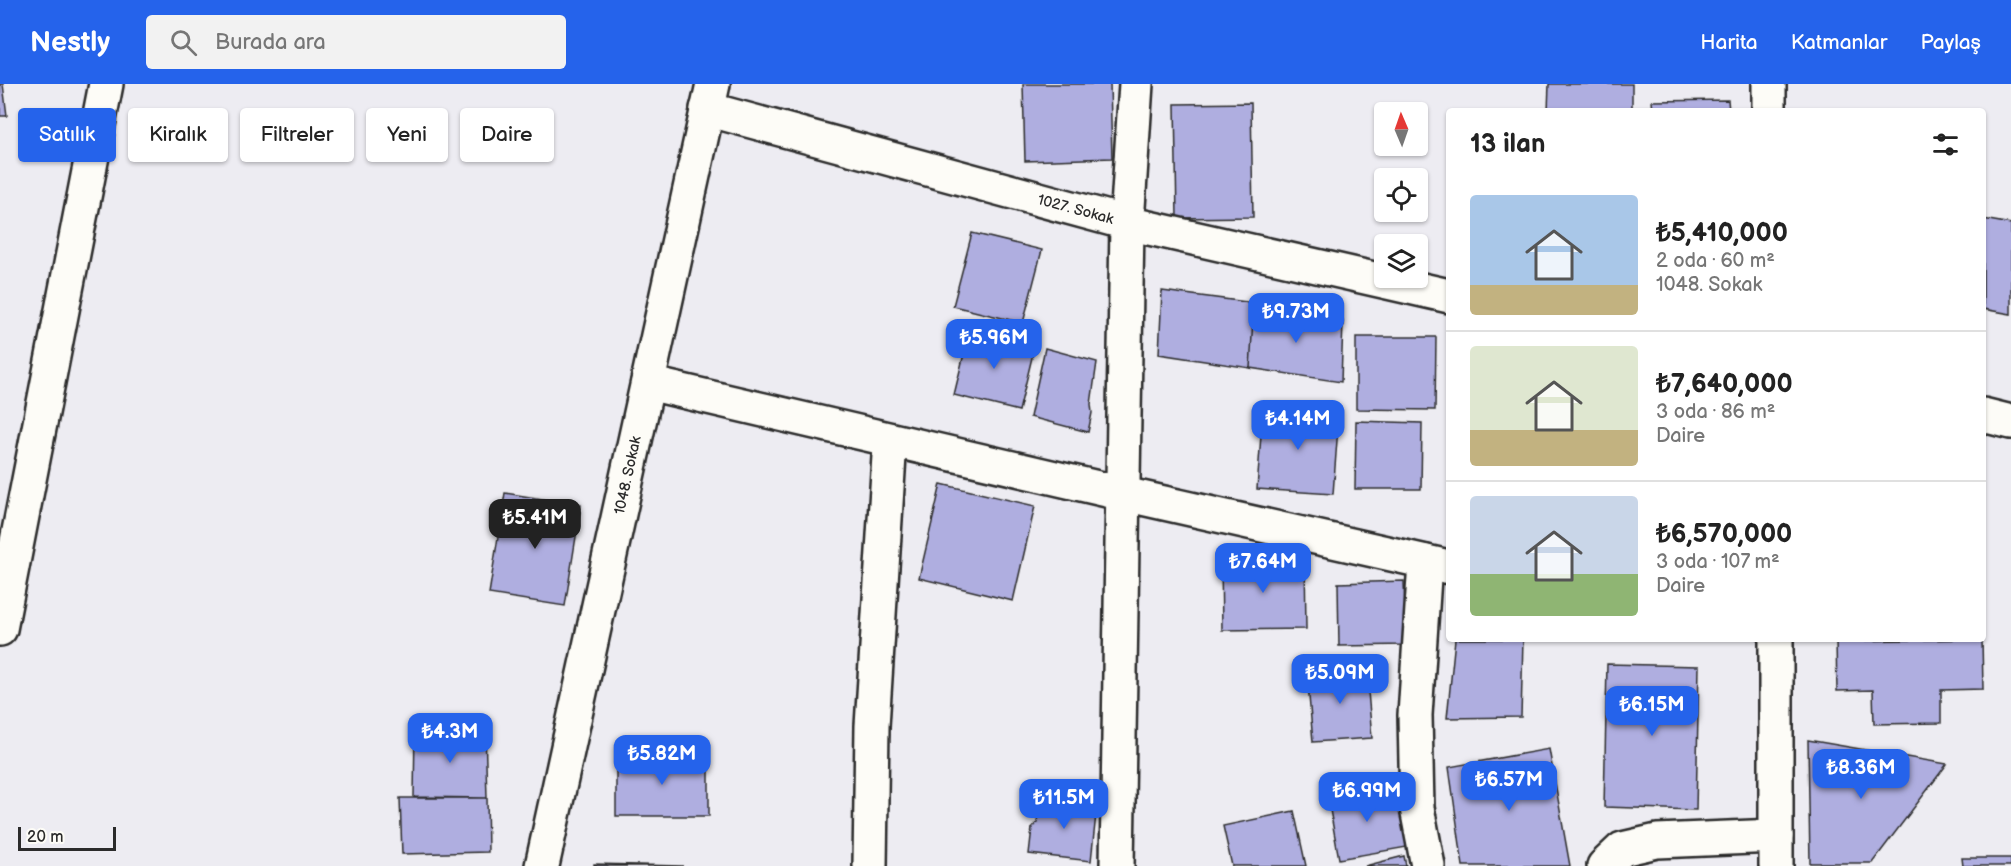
<!DOCTYPE html>
<html lang="tr">
<meta charset="utf-8">
<style>
body{margin:0;font-family:"Balsamiq Sans",sans-serif;background:#f2f2f2;color:#222;height:100vh;display:flex;flex-direction:column;font-size:22px;white-space:nowrap}
*{box-sizing:border-box;margin:0}
p{font-size:20px;color:#767676}
.icon{flex:none;width:33px;height:33px;fill:none;stroke:currentColor;stroke-width:2;stroke-linecap:round;stroke-linejoin:round}
.map{position:relative;flex:1;overflow:hidden}
.panel{position:absolute;left:1446px;top:24px;width:540px;height:534px;display:flex;flex-direction:column;background:#fff;border-radius:6px;box-shadow:0 2px 4px #0004}
.panel>*{flex:none}
.banner{position:absolute;left:18px;top:24px;width:570px;height:54px;display:flex;gap:12px}
.needle{width:39px;rotate:358deg}
.controls{position:absolute;left:1374px;top:18px;display:grid;gap:12px}
.controls a{display:grid;place-items:center;width:54px;height:54px;border-radius:6px;background:#fff;box-shadow:0 2px 4px #0004;font-size:30px}
.scale{position:absolute;left:18px;bottom:15px;width:98px;box-sizing:border-box;padding-left:6px;border:3px solid #2b2b2b;border-top:0;font-size:16px;line-height:21px;white-space:nowrap;color:#2b2b2b;-webkit-text-stroke:4px #fdfcf7;paint-order:stroke}
.price{position:absolute;translate:-50% -51px;padding:0 14px;border-radius:12px;background:#2563eb;color:#fff;font-size:20px;line-height:39px;filter:drop-shadow(0 2px 3px #0008)}
.price::after{content:'';position:absolute;left:50%;top:36px;width:18px;height:14px;margin-left:-9px;background:inherit;clip-path:polygon(0 0,100% 0,50% 100%)}
.price.current{background:#222;color:#fff}
ul{padding:0;list-style:none}
li{display:flex;align-items:center;gap:18px;height:150px;padding:0 24px}
li+li{border-top:2px solid #e0e0e0}
li span{display:grid;place-items:center;flex:none;width:168px;height:120px;border-radius:6px;color:#555}
li>.icon{margin-inline-start:auto}
span .icon{width:72px;height:72px;fill:#fffc;stroke-width:1}
li b{font-size:26px}
h2{display:flex;justify-content:space-between;align-items:center;height:72px;padding:0 24px;font-size:26px}
.chip{padding:0 21px;border-radius:6px;background:#fff;box-shadow:0 2px 4px #0004;font-size:21px;line-height:54px}
.chip.current{background:#2563eb;color:#fff}
header{display:flex;align-items:center;gap:36px;box-sizing:border-box;height:84px;padding:0 30px;background:#2563eb;color:#fff}
header strong{font-size:28px}
nav{display:flex;gap:33px;margin-inline-start:auto;font-size:21px}
.search{width:420px;height:54px;background:#f2f2f2;display:flex;align-items:center;gap:15px;box-sizing:border-box;padding:0 21px;border-radius:6px;color:#767676;font-size:22px}
.map>svg:first-child{display:block}
.building{fill:#afaee0;stroke:#2b2b2b;stroke-width:1.5}
.lines{fill:none;stroke-linecap:round;stroke-linejoin:round}
.minor-casing{stroke:#2b2b2b;stroke-width:38}
.minor{stroke:#fdfcf7;stroke-width:33}
.labels{text-anchor:middle;dominant-baseline:central;stroke-width:5;stroke-linejoin:round;paint-order:stroke}
.street-label{font-size:15px;fill:#2b2b2b;stroke:#fdfcf7}
</style>
<header>
<strong>Nestly</strong>
<div class="search"><svg class="icon" aria-label="search" viewBox="0 0 24 24"><circle cx="10" cy="10" r="6"/><path d="M15 15l6 6"/></svg>Burada ara</div>
<nav><a>Harita</a><a>Katmanlar</a><a>Paylaş</a></nav>
</header>
<div class="map">
<svg width="2011" height="782" viewBox="0 0 2011 782">
<rect width="100%" height="100%" fill="#edecf2"/>
<filter id="ink" filterUnits="userSpaceOnUse"><feTurbulence type="fractalNoise" baseFrequency=".0167" numOctaves="2"/><feDisplacementMap in="SourceGraphic" scale="12" xChannelSelector="R" yChannelSelector="G"/><feConvolveMatrix kernelMatrix="1 2 1 2 8 2 1 2 1" color-interpolation-filters="sRGB"/></filter>
<g filter="url(#ink)">
<path class="building" d="M0,0H3L7,32H0Z
M1023,0H1110L1112,74L1025,77Z
M1549,0H1632V27H1548Z
M1728,16L1729,27H1653L1652,17Z
M1251,19L1253,133L1177,134L1175,20Z
M1983,135L2011,140V230L1983,225Z
M972,149L1042,166L1023,239L953,222Z
M1162,207L1254,219L1250,284L1159,270Z
M1254,219L1343,237L1341,298L1250,284Z
M970,245L1035,261L1019,327L954,311Z
M1356,253H1436L1435,326L1356,325Z
M1045,264L1097,278L1091,320L1092,329L1088,348L1030,333Z
M1263,324L1339,329L1333,410L1257,405Z
M1356,337L1422,339L1421,405H1355Z
M941,400L1035,422L1013,517L919,494Z
M505,409L581,421L565,522L489,510Z
M1305,475L1306,545L1222,546L1221,476Z
M1404,497L1406,561L1339,562L1338,499Z
M1455,555H1523L1521,633L1447,634Z
M1982,555L1983,605L1941,606V639L1874,640L1873,606L1837,607L1836,557Z
M1607,580L1699,582L1696,726L1604,723Z
M1366,584L1372,654L1313,658L1307,589Z
M415,646H485L487,714L414,713Z
M1808,656L1947,680L1872,779H1810Z
M1549,665L1570,782H1463L1449,683Z
M616,671H709V732H616Z
M1395,703L1407,763L1339,775L1328,715Z
M400,714H487L488,768L402,770Z
M1040,715L1097,721L1091,777L1029,770L1032,744L1037,738Z
M1294,727L1306,782H1232L1223,742Z
M1404,772L1406,782H1365Z
M1962,774H2011V782H1963Z
M594,780L683,782H594Z"/>
<g class="lines">
<g class="minor-casing">
<g id="minor">
<path d="M1769,0V27"/>
<path id="s1" d="M707,25L1127,139L1449,212"/>
<path d="M648,299L1124,410L1449,483"/>
<path d="M1983,331L2011,338"/>
<path d="M1425,478L1415,631L1417,724L1428,782"/>
<path d="M0,545L106,0"/>
<path d="M1776,555V782"/>
<path id="s2" d="M542,782L713,0"/>
<path d="M870,782L872,642L890,356"/>
<path d="M1117,782L1127,139L1136,0"/>
<path d="M1604,782L1622,765L1657,757L1776,752"/>
</g>
</g>
<use href="#minor" class="minor"/>
</g>
</g>
<g class="labels">
<g class="street-label">
<text stroke="none"><textPath href="#s1" startOffset="382">1027. Sokak</textPath></text>
<text stroke="none"><textPath href="#s2" startOffset="400">1048. Sokak</textPath></text>
</g>
</g>
</svg>
<div class="controls">
<a><svg class="needle" viewBox="-14 -14 28 28"><path d="M0-13l5 13h-10z" fill="#e53935"/><path d="M0 13l5-13h-10z" fill="#767676"/></svg></a>
<a><svg class="icon" aria-label="locate" viewBox="0 0 24 24"><circle cx="12" cy="12" r="6"/><path d="M12 2v4M12 18v4M2 12h4M18 12h4"/></svg></a>
<a><svg class="icon" aria-label="layers" viewBox="0 0 24 24"><path d="M12 4l9 5-9 5-9-5zM3 14l9 5 9-5"/></svg></a>
</div>
<div class="scale">20 m</div>
<b class="price" style="left:1296px;top:260px">₺9.73M</b>
<b class="price" style="left:994px;top:286px">₺5.96M</b>
<b class="price" style="left:1298px;top:367px">₺4.14M</b>
<b class="price current" style="left:535px;top:466px">₺5.41M</b>
<b class="price" style="left:1263px;top:510px">₺7.64M</b>
<b class="price" style="left:1340px;top:621px">₺5.09M</b>
<b class="price" style="left:1652px;top:653px">₺6.15M</b>
<b class="price" style="left:450px;top:680px">₺4.3M</b>
<b class="price" style="left:662px;top:702px">₺5.82M</b>
<b class="price" style="left:1861px;top:716px">₺8.36M</b>
<b class="price" style="left:1509px;top:728px">₺6.57M</b>
<b class="price" style="left:1367px;top:739px">₺6.99M</b>
<b class="price" style="left:1064px;top:746px">₺11.5M</b>
<div class="banner">
<a class="chip current">Satılık</a>
<a class="chip">Kiralık</a>
<a class="chip">Filtreler</a>
<a class="chip">Yeni</a>
<a class="chip">Daire</a>
</div>
<section class="panel">
<h2>13 ilan<svg class="icon" aria-label="filters" viewBox="0 0 24 24"><path d="M4 7h16M4 17h16"/><circle cx="9" cy="7" r="2"/><circle cx="15" cy="17" r="2"/></svg></h2>
<ul>
<li><span style="background:linear-gradient(#a9c7e8 75%,#c2b280 0)"><svg class="icon" aria-label="home" viewBox="0 0 24 24"><path d="M3 11l9-7 9 7M6 9v11h12V9"/></svg></span><div><b>₺5,410,000</b><p>2 oda · 60 m²</p><p>1048. Sokak</p></div></li>
<li><span style="background:linear-gradient(#dfe7d0 70%,#c2b280 0)"><svg class="icon" aria-label="home" viewBox="0 0 24 24"><path d="M3 11l9-7 9 7M6 9v11h12V9"/></svg></span><div><b>₺7,640,000</b><p>3 oda · 86 m²</p><p>Daire</p></div></li>
<li><span style="background:linear-gradient(#c9d6e8 65%,#8fb573 0)"><svg class="icon" aria-label="home" viewBox="0 0 24 24"><path d="M3 11l9-7 9 7M6 9v11h12V9"/></svg></span><div><b>₺6,570,000</b><p>3 oda · 107 m²</p><p>Daire</p></div></li>
</ul>
</section>
</div>
